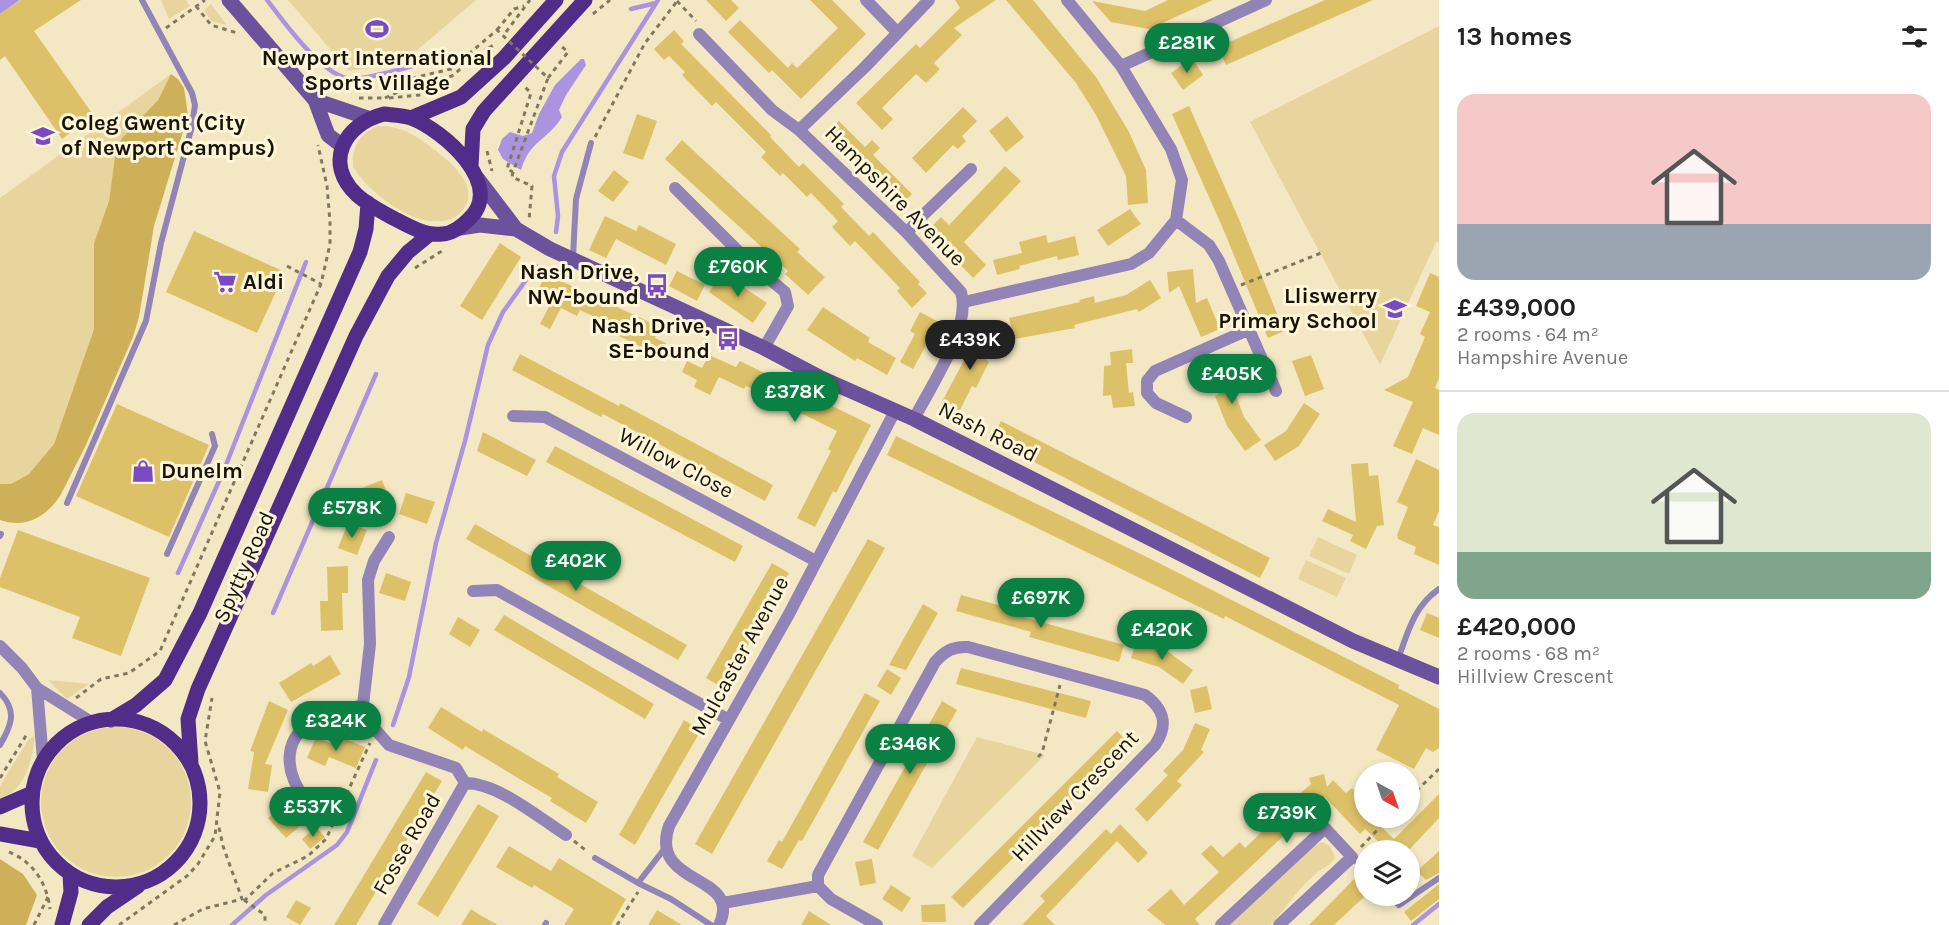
<!DOCTYPE html>
<meta charset="utf-8">
<style>
body{margin:0;font-family:Karla,sans-serif;background:#f2f2f2;color:#222;height:100vh;display:flex;flex-direction:column;font-size:22px;white-space:nowrap}
*{box-sizing:border-box;margin:0}
p{font-size:20px;color:#767676}
.icon{flex:none;width:33px;height:33px;fill:none;stroke:currentColor;stroke-width:2;stroke-linecap:round;stroke-linejoin:round}
.map{position:relative;flex:1;overflow:hidden}
.side{display:flex;flex-direction:column;background:#fff;width:510px}
.side>*{flex:none}
.needle{width:39px;rotate:140deg}
.fabs{position:absolute;left:1354px;top:762px;display:grid;gap:12px}
.fabs a{display:grid;place-items:center;width:66px;height:66px;border-radius:50%;background:#fff;box-shadow:0 3px 9px #0003;font-size:30px}
.price{position:absolute;translate:-50% -51px;padding:0 14px;border-radius:21px;background:#0b8043;color:#fff;font-size:20px;line-height:39px;filter:drop-shadow(0 2px 3px #0008)}
.price::after{content:'';position:absolute;left:50%;top:36px;width:18px;height:14px;margin-left:-9px;background:inherit;clip-path:polygon(0 0,100% 0,50% 100%)}
.price.on{background:#222;color:#fff}
ul{padding:0;list-style:none}
li{display:grid;align-content:center;gap:12px;height:318px;padding:0 18px}
li+li{border-top:2px solid #e0e0e0}
li span{display:grid;place-items:center;height:186px;border-radius:18px;color:#555}
li>.icon{margin-inline-start:auto}
span .icon{width:108px;height:108px;fill:#fffc;stroke-width:1}
li b{font-size:26px}
h2{display:flex;justify-content:space-between;align-items:center;height:72px;padding:0 18px;font-size:26px}
main{display:flex;flex:1;min-height:0}
.map>svg:first-child{display:block}
.green{fill:#e8d59e}
.forest{fill:#cdb057}
.water{fill:#ab93e0}
.lines{fill:none;stroke-linecap:round;stroke-linejoin:round}
.stream{stroke:#ab93e0;stroke-width:4.5}
.building{fill:#ddc168}
.path{stroke:#807860;stroke-width:3;stroke-dasharray:4.5 4.5;stroke-linecap:butt}
.lane{stroke:#9384b8;stroke-width:6}
.street{stroke:#9384b8;stroke-width:12}
.secondary{stroke:#6c529d;stroke-width:15}
.primary{stroke:#512c89;stroke-width:15}
.path-bridge{stroke:#807860;stroke-width:3;stroke-dasharray:4.5 4.5;stroke-linecap:butt}
.labels{text-anchor:middle;dominant-baseline:central;stroke-width:6;stroke-linejoin:round;paint-order:stroke}
.poi-label{font-size:22px;font-weight:bold;fill:#171306;stroke:#fff5d8;text-anchor:start}
.street-label{font-size:22px;fill:#171306;stroke:#fff5d8}
</style>
<main>
<div class="map">
<svg width="1439" height="925" viewBox="0 0 1439 925">
<rect width="100%" height="100%" fill="#f4e8c4"/>
<path class="green" d="M161,0H186L190,6L169,19Z
M288,0H476L408,58L396,64L349,71Z
M211,4L227,25L211,21L204,10Z
M1439,26V242H1436L1380,365L1250,122Z
M171,74L158,100L122,138L116,149L109,201L94,243V329L54,444L29,474L11,484H0V198Z
M378,126C402,125 418,137 436,151C454,165 483,190 460,213C452,221 441,222 430,221C403,218 367,190 353,167C352,146 359,134 378,126Z
M1318,537L1357,555L1349,574L1309,556Z
M1306,560L1346,578L1337,597L1298,579Z
M48,680L89,684L67,699Z
M41 802a75 75 0 1 1 150 0a75 75 0 1 1-150 0Z
M35,735C32,761 26,789 0,799V786L28,740Z
M977,737L1045,755L932,868L912,856Z
M1322,842L1330,846L1335,857C1330,867 1325,866 1318,872C1298,887 1287,908 1270,925H1227L1315,845Z"/>
<path class="forest" d="M171,74L178,79L184,88L188,115L154,226L139,317L133,337L85,447L60,496C46,517 25,529 0,520V484H11L29,474L54,444L94,329V243L109,201L116,149L122,138L158,100Z
M0,859L23,874L37,895L26,925H0Z"/>
<path class="water" d="M0,0H20L0,14Z
M581,59H584L586,65L566,95L559,110L562,117C546,142 530,140 521,170L503,159L498,150L502,139L510,132L523,136L532,133L539,114L555,85Z"/>
<g class="lines">
<path class="stream" d="M267,0C283,21 325,80 353,79C376,78 414,65 438,59
M631,9L656,3
M556,232L558,216L554,176L562,152L658,0
M178,573L224,470L306,262
M273,613L376,374
M393,725L409,677L436,543L465,441L488,345L503,312L536,266
M232,925L266,895L337,845L347,832L376,760
M1413,925L1439,904"/>
</g>
<path class="building" d="M21,0H81L34,31L94,116L62,139L5,56L0,60V14Z
M706,0H731L739,8L726,21Z
M810,0H832L866,34L801,99L772,70L769,73L728,32L740,20L788,68L792,63L797,68L838,28Z
M955,0H996L954,28L962,35L934,63L940,69L926,83L916,74L882,108L893,119L882,130L856,103L916,44L920,48L960,8Z
M1006,0H1033L1096,77L1129,132L1146,170L1148,203L1128,205L1126,176L1096,115L1076,83Z
M1168,0H1213L1149,29L1111,22L1092,1L1145,11Z
M1325,0H1373L1226,65L1218,47Z
M674,30L684,41L681,44L771,135L770,137L799,167L803,163L844,204L841,207L869,236L873,232L920,282L918,284L927,293L912,308L897,291L900,288L855,241L850,246L832,227L838,221L811,193L807,197L783,173L780,176L761,157L766,152L716,102L712,106L682,75L685,72L669,56L664,60L654,49Z
M1192,58L1203,75L1183,90L1171,73Z
M1189,106L1238,217L1284,331L1268,338L1221,224L1172,114Z
M963,107L977,121L962,136L966,141L958,149L953,145L926,173L912,158Z
M637,114L657,121L643,160L623,153Z
M1007,116L1024,137L1006,152L989,131Z
M839,121L865,147L872,140L880,148L873,155L912,194L900,206L847,151L844,153L825,134Z
M682,140L800,249L797,252L825,277L808,295L785,274L788,271L665,159Z
M1005,166L1021,181L964,242L986,265L973,278L955,259L957,257L929,229L941,217L949,225Z
M614,170L629,182L613,202L598,191Z
M1130,209L1141,224L1108,246L1097,230Z
M605,216L636,231L639,225L676,244L666,265L616,239L606,258L589,250Z
M194,231L285,272L257,333L166,292Z
M1046,235L1048,243L1075,236L1079,255L1058,260L1057,256L1019,266L1020,269L997,275L993,260L1022,253L1019,242Z
M500,243L521,257L482,320L460,306Z
M1193,269L1196,303L1207,298L1220,329L1201,337L1179,286L1169,293L1167,272Z
M677,271L705,285L697,301L669,286Z
M722,273L767,303L753,323L709,292Z
M1430,273L1439,277V378L1435,388L1439,390V435L1423,428L1412,454L1393,446L1413,402L1384,390L1408,377L1425,337L1420,334L1430,312L1416,306Z
M546,274L660,327L655,338L666,343L661,353L650,348L649,351L613,333L616,327L580,310L577,316L561,308L550,329L540,324L554,297L538,290Z
M1150,280L1161,298L1139,312L1137,309L1074,325L1075,328L1014,339L1009,318L1080,302L1079,300L1094,296L1095,303L1126,295Z
M823,307L870,338L868,342L896,358L887,375L857,358L855,361L807,330Z
M920,312L939,322L913,369L900,362L915,334L910,331Z
M984,323L1001,332L986,360L989,362L976,388L972,386L956,418L938,409Z
M1132,349L1133,363H1126L1129,393L1133,392L1135,406L1113,408L1111,395L1103,396L1104,366L1111,365L1110,352Z
M520,354L619,406L620,403L773,485L765,501L603,414L601,417L512,370Z
M709,355L736,367L740,361L871,425L836,493L833,491L815,527L797,518L831,451L828,449L837,431L746,386L744,389L719,377L710,395L694,387L697,380L682,372L687,361L702,368Z
M1311,355L1324,389L1305,396L1292,361Z
M1225,357L1235,382L1231,383L1244,417L1261,440L1245,451L1227,426L1215,396L1219,394L1207,365Z
M1304,403L1320,414L1299,446L1275,461L1264,445L1286,431Z
M117,404L209,445L169,537L76,496Z
M1001,421L1270,558L1260,578L991,440Z
M483,432L536,460L527,476L477,451Z
M896,436L1151,559L1399,685L1398,688L1439,709V748L1433,752L1426,748L1414,769L1376,750L1399,705L1225,616L1224,619L887,455Z
M555,446L743,546L735,562L546,462Z
M1416,459L1439,470V511L1433,525L1439,527V565L1414,554L1416,547L1398,539L1397,535L1408,507L1397,502Z
M1368,463L1369,476L1378,475L1384,525L1377,526L1366,549L1350,541L1353,535L1322,521L1328,509L1356,522L1351,464Z
M382,480L389,498L365,509L357,490Z
M406,493L435,502L427,524L399,514Z
M348,523L367,530L357,555L338,548Z
M475,524L687,645L678,660L466,539Z
M18,530L150,578L121,656L72,638L80,617L0,587V578Z
M868,539L885,548L712,854L695,844Z
M772,563L789,573L723,688L706,678Z
M348,566V593H342L343,630L321,631L320,601H328L327,567Z
M386,573L411,582L405,601L379,593Z
M961,595L1025,612L1023,617L1124,645L1119,662L1029,637L1031,632L956,611Z
M923,604L938,613L921,643L906,670L889,665Z
M1427,613L1439,618V638L1420,630Z
M504,615L654,704L645,719L494,630Z
M458,617L480,630L470,647L449,634Z
M1136,642L1167,651L1193,670L1183,684L1159,667L1131,658Z
M330,655L341,674L291,702L279,683L311,663L313,666Z
M961,668L1091,701L1086,718L956,684Z
M887,669L901,678L891,695L877,686Z
M1207,686L1212,709L1195,713L1190,690Z
M865,693L880,701L802,841L799,840L782,869L767,861L779,840L782,842Z
M269,701L288,710L265,764L272,765L268,792L248,789L254,752L250,751Z
M942,701L957,710L878,850L863,842Z
M441,707L482,732L483,729L559,774L557,777L598,802L586,823L550,801L552,798L528,784L465,746L463,750L428,728Z
M684,720L701,730L635,845L619,835Z
M1195,723L1210,729L1201,750L1204,752L1177,781L1182,785L1147,822L1135,809L1168,775L1163,771L1183,750Z
M1117,731L1129,743L963,908L951,897Z
M338,736L365,747L356,768L329,757L325,766L307,758L316,737L334,745Z
M426,772L442,781L356,925H334Z
M1324,774L1327,787L1333,780L1346,793L1352,788L1365,801V818H1372L1394,839L1439,794V818L1409,850H1383L1385,848L1365,829L1360,834L1325,797L1195,919L1200,925H1165L1147,910L1171,889L1184,905L1219,872L1201,854L1211,845L1223,857L1240,842L1245,848L1267,827L1257,816L1266,807L1271,813L1289,797L1291,799L1296,797L1311,784L1309,778Z
M478,804L499,816L438,917L417,904Z
M281,807H285L301,825L286,838L268,818Z
M1120,824L1148,853L1138,863L1117,841L1046,916L1055,925H1022L1045,901L1040,896L1057,879L1106,829L1111,834Z
M316,827L325,837L310,849L302,839Z
M509,846L551,871L559,858L626,899L611,925H564L574,909L534,885L532,888L496,867Z
M1439,851V873L1426,880L1417,871Z
M872,859L876,883L860,886L855,862Z
M1358,875L1365,882V896L1352,908L1334,925H1309Z
M1439,884V899L1411,921L1404,912Z
M891,885L911,898L902,912L882,899Z
M296,900L311,908L300,925L286,917Z
M945,904L946,922H922L921,905Z
M471,909L480,915L498,925H461Z
M657,910L682,925H648Z
M809,911L831,925H801Z"/>
<g class="lines">
<path class="path" d="M677,1L696,21
M196,6L211,25L237,33
M593,14L610,0
M166,28L205,0
M497,30L514,9L524,6
M506,32L530,0
M489,48L495,44
M548,78L568,52L561,46
M359,98H382
M385,98L415,84
M389,98L430,94
M595,137L645,43L678,0
M487,151L492,171
M513,172L512,177L532,186L529,220
M287,266L321,284
M415,268L445,249
M1241,285L1321,253
M76,698L101,679L129,673L160,651L321,284L330,244V222L327,186L318,145
M1038,757L1042,753L1060,685
M0,778L27,734
M1410,797L1439,769
M574,841L588,852
M1361,847L1389,818
M9,852C34,862 47,884 50,909
M244,900L265,915V925
M244,901L273,873L308,856L326,839L370,743
M34,925L48,897
M119,925L187,876L198,864L215,836L220,792L205,741L212,698
M174,925L203,909L242,899L223,846L218,823
M617,925L638,892"/>
<path class="lane" d="M573,257L576,199L591,143
M67,503L146,321L161,243L192,126L195,105L192,93L142,0
M0,536L1,534
M167,554L215,446L212,434
M1398,659C1408,632 1414,606 1439,589
M0,693C18,711 11,726 0,745
M1352,857L1365,871
M595,858L638,883L665,848
M638,883L671,899L711,925
M1389,896L1399,905L1439,878
M545,925L546,923"/>
<path class="street" d="M866,0L897,32
M699,34L772,110L799,130L907,233L961,292C972,327 930,387 914,419
M1121,66L1266,0
M799,130L865,67L929,0
M675,188L748,261L785,292L788,306L764,348
M1176,220L1209,245L1219,261L1276,391
M907,233L917,221L971,169
M964,302L1131,264L1149,253L1176,220L1182,180L1171,149L1121,66L1067,0
M513,416L545,417L816,561
M1186,417L1156,403L1147,393V381L1155,371L1250,329
M389,537L374,561L368,580L370,644L363,705L373,727L389,745L456,768L465,783
M473,591L497,590L729,720
M0,646L22,668L37,688L93,723
M37,688L43,760
M305,799C283,770 282,735 319,718C332,711 348,709 363,705
M723,903L818,886
M384,925L465,783C498,783 538,817 566,835
M719,925C744,873 648,887 669,826L789,614L895,411
M877,925L831,899L818,886V875L935,662C945,651 953,646 968,647L1145,695C1164,709 1169,724 1155,745L980,925
M1221,925L1325,828L1352,857L1279,925"/>
<path class="secondary" d="M229,0L315,100L368,118
M315,100L328,135L341,145
M478,179L516,229
M460,228L480,225L516,229L550,249L764,348L819,377L914,419L1353,641L1439,677"/>
<path class="primary" d="M384,114C392,115 402,115 411,118C443,130 506,185 469,219C462,226 453,234 442,234C426,236 410,227 395,219C382,212 368,205 357,195C323,163 344,124 384,114Z
M411,118L461,97L504,58L556,0
M471,166L473,129L484,111L585,0
M32 803a84 84 0 1 1 168 0a84 84 0 1 1-168 0Z
M111,720L136,705L165,680L200,613L360,252L366,229L368,203
M191,763L188,719L198,689L356,336L388,276L408,252L430,234
M0,807L32,793
M0,834L40,841
M62,925L71,892L70,874
M89,925L107,907L138,886"/>
<path class="path-bridge" d="M489,48L482,51L452,76L415,84L413,78L451,69L497,30L548,78L513,172L507,169L531,93L525,87"/>
</g>
<defs>
<g id="stadium-bare" transform="scale(1.8)"><path d="M0-5a6.5 5 0 1 0 0 10a6.5 5 0 1 0 0-10ZM-3.5-1.8h7v3.6h-7Z" fill="#794ac3" stroke="#fff5d8" stroke-width="2.5" paint-order="stroke"/></g>
<g id="university-bare" transform="scale(1.8)"><path d="M0-5L7-2L0 1L-7-2ZM-4 1L0 2.5L4 1V4Q0 6-4 4Z" fill="#794ac3" stroke="#fff5d8" stroke-width="2.5" paint-order="stroke"/></g>
<g id="supermarket-bare" transform="scale(1.8)"><path d="M-6-5.5h2.5l.6 2H6L4.5 2H-2.5L-4.4-4H-6ZM-1.5 3.2a1.3 1.3 0 1 0 .1 0ZM3 3.2a1.3 1.3 0 1 0 .1 0Z" fill="#794ac3" stroke="#fff5d8" stroke-width="2.5" paint-order="stroke"/></g>
<g id="bus-bare" transform="scale(1.8)"><path d="M-5-6H5V4H4V6H2V4H-2V6H-4V4H-5ZM-3.5-4V0h7V-4ZM-3.5 1.2v1.5H-2V1.2ZM2 1.2v1.5H3.5V1.2Z" fill="#794ac3" stroke="#fff5d8" stroke-width="2.5" paint-order="stroke"/></g>
<g id="school-bare" transform="scale(1.8)"><path d="M0-5L7-2L0 1L-7-2ZM-4 1L0 2.5L4 1V4Q0 6-4 4Z" fill="#794ac3" stroke="#fff5d8" stroke-width="2.5" paint-order="stroke"/></g>
<g id="shop-bare" transform="scale(1.8)"><path d="M-5-2.5h2.3a2.7 3.5 0 0 1 5.4 0H5L5.5 6h-11ZM-1.5-2.5h3a1.5 2.3 0 0 0-3 0Z" fill="#794ac3" stroke="#fff5d8" stroke-width="2.5" paint-order="stroke"/></g>
</defs>
<g fill-rule="evenodd">
<use href="#stadium-bare" x="377" y="29"/>
<use href="#university-bare" x="43" y="136"/>
<use href="#supermarket-bare" x="225" y="282"/>
<use href="#bus-bare" x="657" y="285"/>
<use href="#school-bare" x="1395" y="309"/>
<use href="#bus-bare" x="728" y="339"/>
<use href="#shop-bare" x="143" y="471"/>
</g>
<g class="labels">
<g class="poi-label">
<text x="377" y="58" text-anchor="middle">Newport International<tspan x="377" dy="25">Sports Village</tspan></text>
<text x="61" y="123">Coleg Gwent (City<tspan x="61" dy="25">of Newport Campus)</tspan></text>
<text x="639" y="272" text-anchor="end">Nash Drive,<tspan x="639" dy="25">NW-bound</tspan></text>
<text x="243" y="282">Aldi</text>
<text x="1377" y="296" text-anchor="end">Lliswerry<tspan x="1377" dy="25">Primary School</tspan></text>
<text x="710" y="326" text-anchor="end">Nash Drive,<tspan x="710" dy="25">SE-bound</tspan></text>
<text x="161" y="471">Dunelm</text>
</g>
<g class="street-label">
<text transform="translate(895 196) rotate(45)">Hampshire Avenue</text>
<text transform="translate(988 432) rotate(27)">Nash Road</text>
<text transform="translate(676 463) rotate(28)">Willow Close</text>
<text transform="translate(244 567) rotate(-66)">Spytty Road</text>
<text transform="translate(740 656) rotate(-61)">Mulcaster Avenue</text>
<text transform="translate(1075 796) rotate(-46)">Hillview Crescent</text>
<text transform="translate(407 844) rotate(-60)">Fosse Road</text>
</g>
</g>
</svg>
<div class="fabs">
<a><svg class="needle" viewBox="-14 -14 28 28"><path d="M0-13l5 13h-10z" fill="#e53935"/><path d="M0 13l5-13h-10z" fill="#767676"/></svg></a>
<a><svg class="icon" aria-label="layers" viewBox="0 0 24 24"><path d="M12 4l9 5-9 5-9-5zM3 14l9 5 9-5"/></svg></a>
</div>
<b class="price" style="left:1187px;top:74px">£281K</b>
<b class="price" style="left:738px;top:298px">£760K</b>
<b class="price on" style="left:970px;top:371px">£439K</b>
<b class="price" style="left:1232px;top:405px">£405K</b>
<b class="price" style="left:795px;top:423px">£378K</b>
<b class="price" style="left:352px;top:539px">£578K</b>
<b class="price" style="left:576px;top:592px">£402K</b>
<b class="price" style="left:1041px;top:629px">£697K</b>
<b class="price" style="left:1162px;top:661px">£420K</b>
<b class="price" style="left:336px;top:752px">£324K</b>
<b class="price" style="left:910px;top:775px">£346K</b>
<b class="price" style="left:313px;top:838px">£537K</b>
<b class="price" style="left:1287px;top:844px">£739K</b>
</div>
<section class="side">
<h2>13 homes<svg class="icon" aria-label="filters" viewBox="0 0 24 24"><path d="M4 7h16M4 17h16"/><circle cx="9" cy="7" r="2"/><circle cx="15" cy="17" r="2"/></svg></h2>
<ul>
<li><span style="background:linear-gradient(#f6c9c9 70%,#9aa5b1 0)"><svg class="icon" aria-label="home" viewBox="0 0 24 24"><path d="M3 11l9-7 9 7M6 9v11h12V9"/></svg></span><div><b>£439,000</b><p>2 rooms · 64 m²</p><p>Hampshire Avenue</p></div></li>
<li><span style="background:linear-gradient(#dfe7d0 75%,#7fa58c 0)"><svg class="icon" aria-label="home" viewBox="0 0 24 24"><path d="M3 11l9-7 9 7M6 9v11h12V9"/></svg></span><div><b>£420,000</b><p>2 rooms · 68 m²</p><p>Hillview Crescent</p></div></li>
</ul>
</section>
</main>
